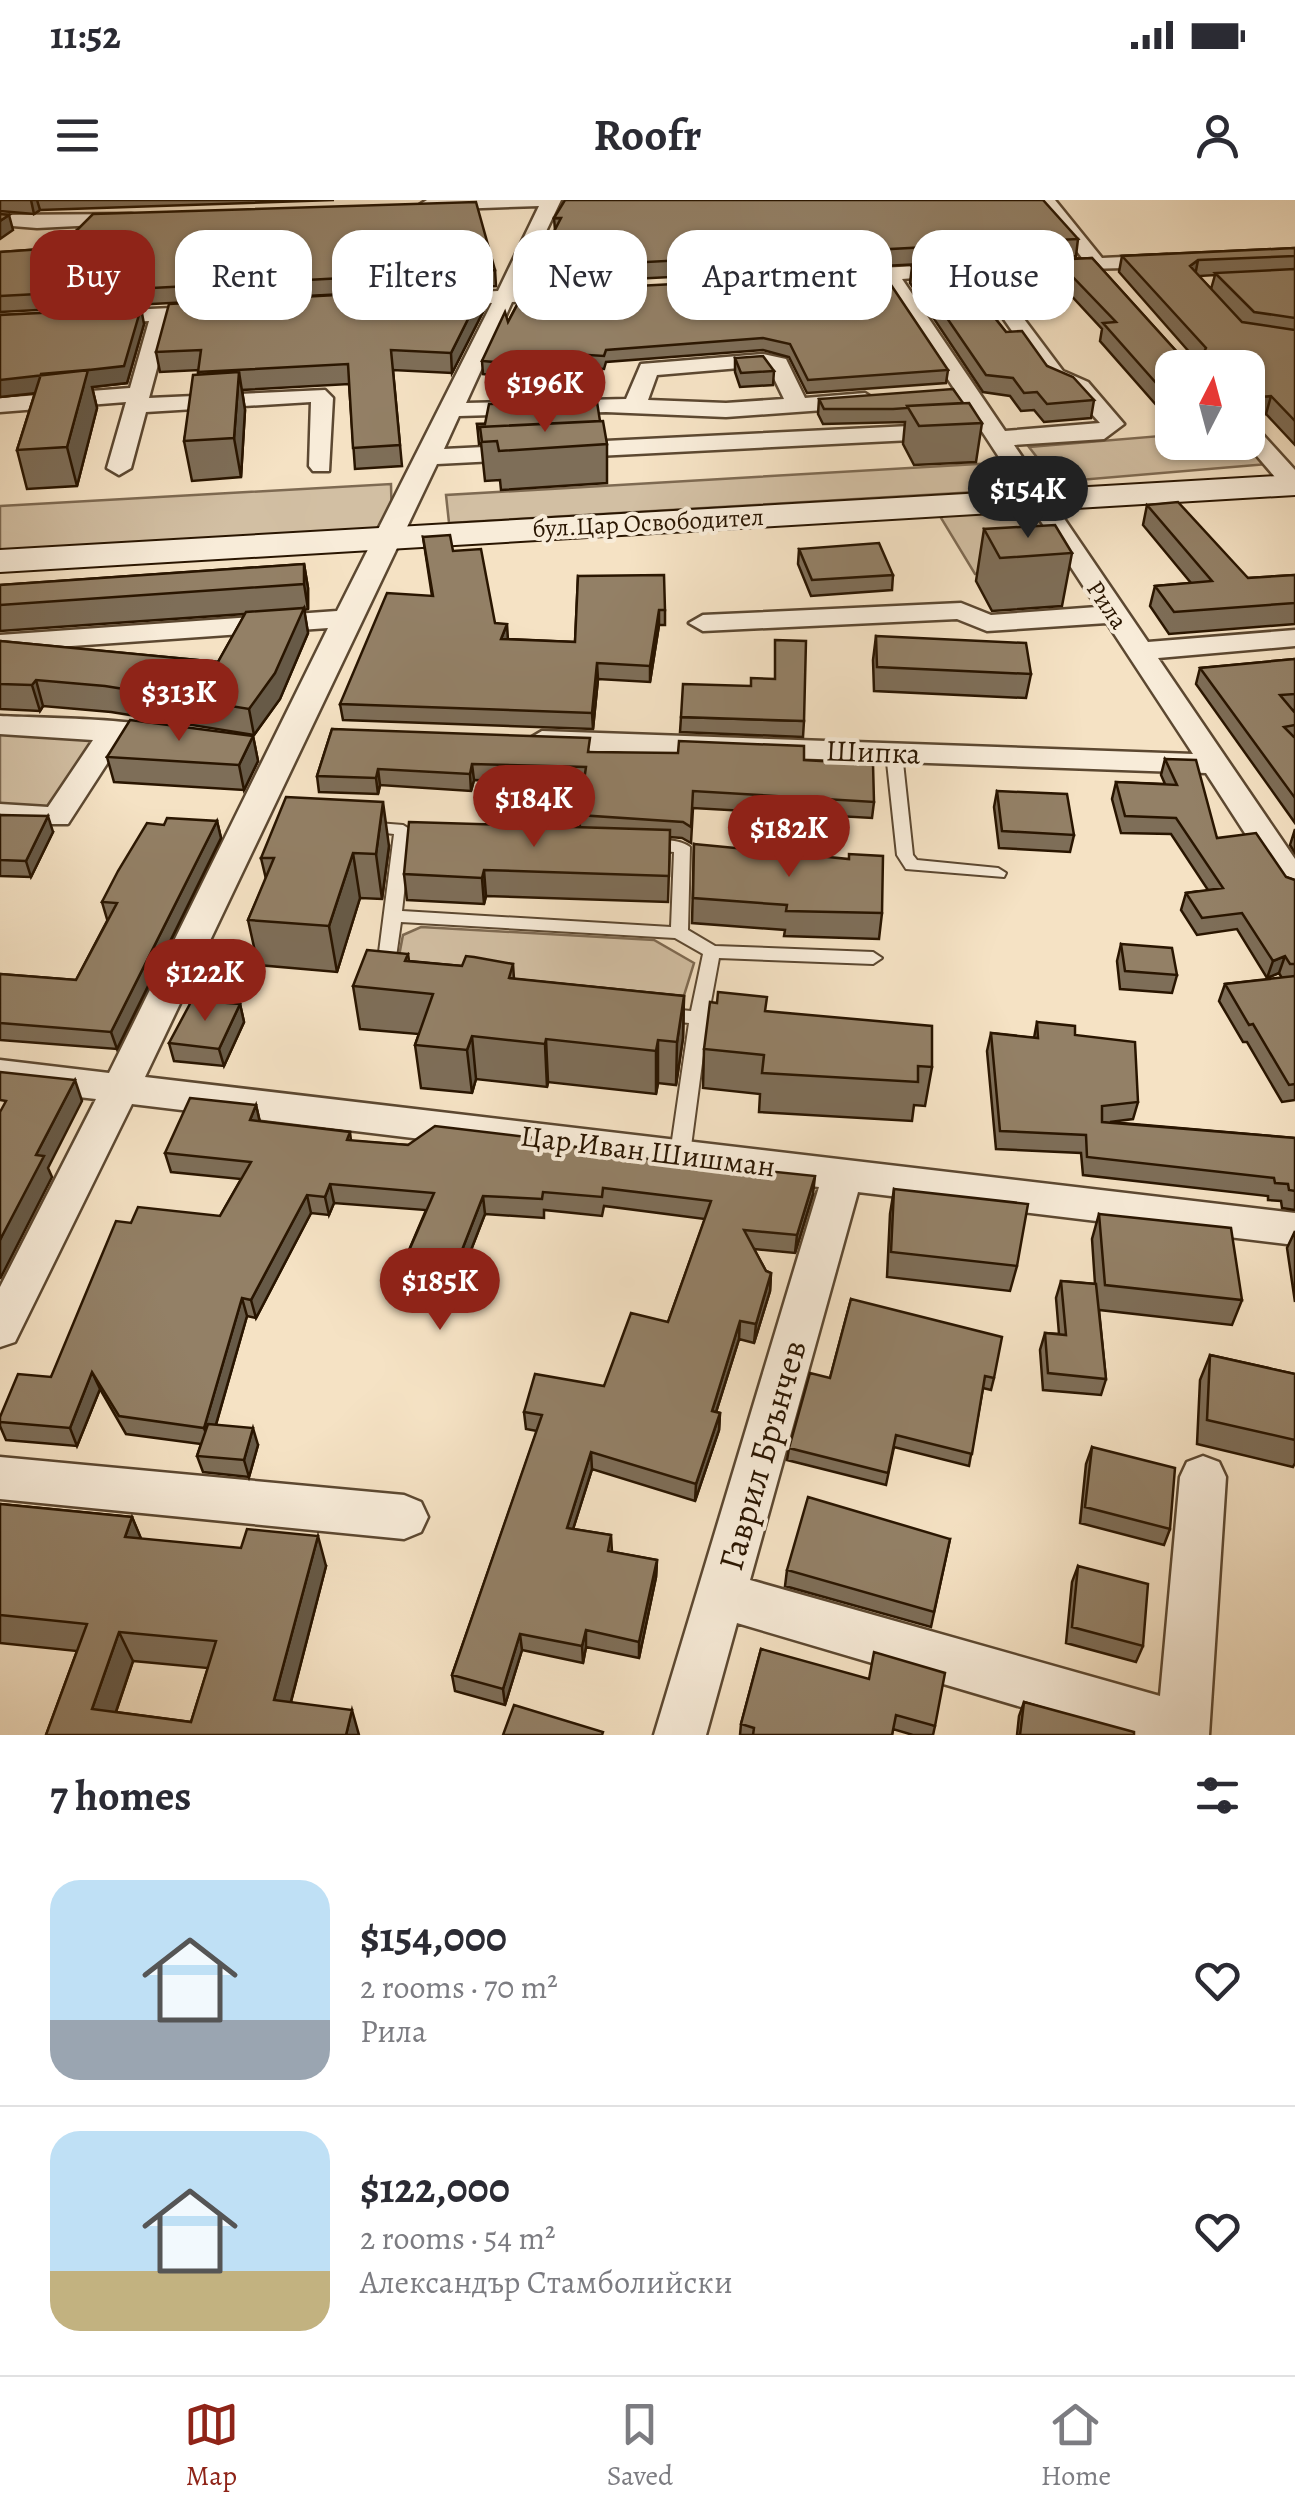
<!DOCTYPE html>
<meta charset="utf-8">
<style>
body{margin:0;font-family:Alegreya,serif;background:#f2f2f3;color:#2b2b33;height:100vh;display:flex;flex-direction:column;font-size:38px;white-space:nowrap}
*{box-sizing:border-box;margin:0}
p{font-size:32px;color:#7c7c81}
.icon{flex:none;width:55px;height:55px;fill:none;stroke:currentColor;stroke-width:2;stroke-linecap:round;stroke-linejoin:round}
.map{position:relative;height:1535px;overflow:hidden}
.details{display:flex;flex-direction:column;background:#fff;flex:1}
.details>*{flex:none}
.hud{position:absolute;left:30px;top:30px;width:1235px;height:90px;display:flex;gap:20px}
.needle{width:65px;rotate:6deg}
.controls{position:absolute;left:1155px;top:150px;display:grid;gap:20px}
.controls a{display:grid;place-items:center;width:110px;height:110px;border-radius:20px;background:#fff;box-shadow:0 2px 8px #0004;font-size:50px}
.price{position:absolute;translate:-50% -85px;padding:0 22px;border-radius:35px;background:#8f2418;color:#fff;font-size:32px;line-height:65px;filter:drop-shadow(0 2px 5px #0008)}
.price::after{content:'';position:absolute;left:50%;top:60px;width:30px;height:22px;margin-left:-15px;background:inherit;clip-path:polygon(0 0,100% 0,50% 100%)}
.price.active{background:#222;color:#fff}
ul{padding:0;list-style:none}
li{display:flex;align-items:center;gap:30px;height:250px;padding:0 50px}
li+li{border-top:2px solid #e1e1e2}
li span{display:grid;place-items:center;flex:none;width:280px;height:200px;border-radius:30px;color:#555}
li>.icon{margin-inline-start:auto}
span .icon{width:120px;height:120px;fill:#fffc;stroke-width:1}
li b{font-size:42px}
h2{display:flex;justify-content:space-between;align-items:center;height:120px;padding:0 50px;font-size:42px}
.pill{padding:0 35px;border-radius:30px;background:#fff;box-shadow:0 2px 8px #0004;font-size:35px;line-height:90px}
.pill.active{background:#8f2418;color:#fff}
.status{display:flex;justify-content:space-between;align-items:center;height:70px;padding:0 50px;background:#fff;direction:ltr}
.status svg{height:28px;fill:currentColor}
header{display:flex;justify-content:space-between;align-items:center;height:130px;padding:0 50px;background:#fff;font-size:45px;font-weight:700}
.tab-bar{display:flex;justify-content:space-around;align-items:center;height:140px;border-top:2px solid #e1e1e2;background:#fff;font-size:28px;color:#7c7c81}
.tab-bar a{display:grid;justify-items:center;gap:5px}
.tab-bar .active{color:#8f2418}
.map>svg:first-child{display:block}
.green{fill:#d2bfa3;stroke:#7e6a52;stroke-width:2.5}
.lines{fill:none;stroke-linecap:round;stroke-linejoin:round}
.lane-casing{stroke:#5c4831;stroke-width:4}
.street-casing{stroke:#5c4831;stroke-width:5}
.secondary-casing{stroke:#291500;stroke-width:4}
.lane{fill:#f8ecd9;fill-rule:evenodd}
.street{fill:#f8ecd9;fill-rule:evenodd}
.secondary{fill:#f8ecd9;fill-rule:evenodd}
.wall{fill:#7e6e58;stroke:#291500;stroke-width:2.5;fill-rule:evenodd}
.shaded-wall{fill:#675a47;stroke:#291500;stroke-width:2.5}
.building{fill:#938066;stroke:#291500;stroke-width:2.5;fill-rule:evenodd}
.labels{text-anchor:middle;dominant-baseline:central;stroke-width:8;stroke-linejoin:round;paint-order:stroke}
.far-street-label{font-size:25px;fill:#291500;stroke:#f8ecd9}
.street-label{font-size:30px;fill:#291500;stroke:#f8ecd9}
.near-street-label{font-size:35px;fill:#291500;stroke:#f8ecd9}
</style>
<div class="status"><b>11:52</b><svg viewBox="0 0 49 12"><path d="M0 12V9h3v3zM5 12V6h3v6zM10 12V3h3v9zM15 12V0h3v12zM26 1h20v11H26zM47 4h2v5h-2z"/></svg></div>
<header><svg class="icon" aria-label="menu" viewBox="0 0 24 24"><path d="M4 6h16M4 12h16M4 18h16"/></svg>Roofr<svg class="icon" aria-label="person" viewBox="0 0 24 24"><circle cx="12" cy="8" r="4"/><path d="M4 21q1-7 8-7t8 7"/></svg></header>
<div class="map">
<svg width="1295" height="1535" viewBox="0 0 1295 1535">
<rect width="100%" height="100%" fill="#f5e2c4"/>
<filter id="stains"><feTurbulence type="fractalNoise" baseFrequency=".002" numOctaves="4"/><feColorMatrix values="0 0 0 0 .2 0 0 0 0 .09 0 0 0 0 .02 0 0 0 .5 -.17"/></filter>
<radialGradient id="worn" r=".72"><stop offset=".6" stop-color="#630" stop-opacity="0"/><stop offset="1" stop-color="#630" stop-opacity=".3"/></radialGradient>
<path class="green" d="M1172,235V242L1247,243L1268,264L1056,282L1029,247Z
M995,263L1010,290L449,323L446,295Z
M391,284L392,328L0,351V306Z
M1022,296L1070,366L975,374L932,303Z
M0,531L105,534L57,609L0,606Z
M421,727L654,740L694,763L681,805L418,769L399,756L403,735Z"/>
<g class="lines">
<g class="lane-casing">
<path id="lane" d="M894,548L902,553L913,655L917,660L998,668L1006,673L1004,677L906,669L897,655L886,553Z
M365,622L403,625L411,630L402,711L671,727L674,652L650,650L642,645C652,637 680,639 690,647L688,730L715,746L873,752L882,758L873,764L719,758L708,818L690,954L687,959L680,961L673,959L670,954L689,823L660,820L651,814L660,808L691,811L703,754L675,738L401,722L395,764L402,769L393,775L380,772L377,768L394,634L359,630L357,627L359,624Z"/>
</g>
<g class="street-casing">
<path id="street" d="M561,0L518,90L568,87L578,93L568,99L512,102L466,203L626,199L641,164L763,154L786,159L805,198L865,193L876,200L865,207L726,217L606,212L459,216L444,249L951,224L962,231L951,238L437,264L145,877L1295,1013V1045L858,992L750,1380L1160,1496L1180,1277L1187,1262L1203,1256L1219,1262L1226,1277L1209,1535H1116L737,1423L706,1535H654L819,987L132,904L15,1142L0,1147V1087L96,899L0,888V860L109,873L328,428L0,451V435L337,411L492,103L440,106L430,100L440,94L498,91L539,6L428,10L419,5L427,0ZM763,166L769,168L784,199L726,203L648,200L657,175Z
M1037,0H1055L1102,58L1167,55L1177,61L1167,67L1042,70V62L1083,59Z
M131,14L137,15V23L37,28L0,25V15Z
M958,64L968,70L965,74L902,79L1005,231L1100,223L1072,192L1047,181L1001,115L1011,109L1018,111L1063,171L1088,182L1124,224L1104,239L1014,245L1148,442L1295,430V446L1158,458L1295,659V695L1283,692L1206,573L542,549L527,540L542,531L1193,554L1107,423L987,431L957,419L703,431L689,423L703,415L961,403L991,415L1097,407L883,80L840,82L830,76L840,70Z
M214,106L221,108V116L170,120L149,198L325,190L333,198L329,271H313L309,266L311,202L146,212L131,268L119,275L107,268L126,202L0,212V198L130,188L149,121L0,128V116Z
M1248,225L1256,227L1295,270V292L1286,290L1245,242Z
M0,516C31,518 170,518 183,536L168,545L121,542L68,624H0V604L48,607L93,540L0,534Z
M0,1257L404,1295L421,1302L428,1317L421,1332L404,1339L0,1299Z"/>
</g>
<g class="secondary-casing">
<path id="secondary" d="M1295,275V295L0,372V350Z"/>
</g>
<use href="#lane" class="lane"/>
<use href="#street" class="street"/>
<use href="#secondary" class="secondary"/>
</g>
<path class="wall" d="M0,0H334L40,10L34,14L0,11V13Z
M554,18L1078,39L1076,56L535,84V68L555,30Z
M77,30L495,70L496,86L0,112V52L57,48L79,40Z
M1295,48V245L1266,214L1172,168V223L1100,141L1102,129L1065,89L976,94L1006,132L1047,166L1094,200L1091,218L1044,222L1034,210L1021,211L1010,196L983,192L910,83L912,67L1092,58L1178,153L1191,154L1119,72L1122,56ZM1215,75L1211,89L1199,76Z
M524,92L948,170L946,183L807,193L789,157L763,150L606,162L604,169L591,168L594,196L492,199V175L483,174L482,161L508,122Z
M486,106L452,173L393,170L402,266L355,269L349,184L242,190L245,210L241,277L192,281L184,241L199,170L160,172L156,152Z
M0,115L144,124L127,183L92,187L97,208L77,286L27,289L17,250L35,193L0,197Z
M735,158L774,171L773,185L740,187L735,172Z
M819,199L963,203L982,223L976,262L914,265L903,244L905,222L823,224L818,214Z
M600,221L607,244V283L501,290L500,280L485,281L481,243L479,244L477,224Z
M1147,305L1248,378L1295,375V424L1169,434L1150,406L1155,386L1191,383L1143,325Z
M984,329L1072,353L1062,406L992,411L976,381Z
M423,337L453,351L495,423L508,439L575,442L578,376L665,410V425H659L650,482L598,479L593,529L343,520L340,504L432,396Z
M799,349L893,375L892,390L811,396L798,364Z
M304,364L308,388V409L304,410L308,433L280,499L254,535L111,512L43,506L40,511L0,509V441L218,462L245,414L0,431V385Z
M876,436L1031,474L1026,498L874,491L873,460Z
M1295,459V510H1292L1295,513V623L1196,484L1200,468Z
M681,517L804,521L803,537L680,532Z
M332,529L590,552L804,560L874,602L872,618L693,608L691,643L682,638L670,637L668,702L486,696L484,704L407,700L404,674L580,627L579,615L584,583L474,580L471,591L380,585L378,594L319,592L317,576Z
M253,536L258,561L244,590L114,582L107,557Z
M1165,559L1217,638L1286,677L1295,680V900L1282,902L1247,842H1243L1219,801L1225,784L1282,778L1279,773L1267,778L1237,729L1197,735L1181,710L1186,693L1208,690L1171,634L1121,633L1112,599L1116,582L1165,584L1161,575Z
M997,591L1074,635L1070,652L999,648L994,607Z
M0,615L53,632L31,677L0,676Z
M217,621L221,638L117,849L0,840V774L76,780L108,719H107L102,702L164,625Z
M1295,629V653L1290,645Z
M694,644L882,713L879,739L784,736L785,730L692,723Z
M389,646L382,699L360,698L337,772L258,765L248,720L266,679L261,658Z
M1121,744L1177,775L1172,793L1120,789L1117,761Z
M408,754L409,761L462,766L513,764L514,779L684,796L683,838L676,885L658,883L656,894L548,882L547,887L476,879L472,893L421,888L415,845L419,834L360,829L353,786Z
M240,804L244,822L224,866L174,861L169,843Z
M766,812L932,867L925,906L914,905L912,921L759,912L760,894L703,888L704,849Z
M1037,822L1075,835L1138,902L1133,919L1110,922L1295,938V1010L1282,1008L1281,1001L1268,1000V996L1083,975L1081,953L996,949L987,851L991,833L1034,838Z
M256,905L260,922L350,932L351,941L408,945H552L610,950V955L813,994L795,1053L754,1049L766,1071L771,1073L770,1091L754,1143L739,1139L716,1212L720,1213L719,1230L695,1301L592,1269L573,1329L611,1335L612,1352L657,1360L656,1377L639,1458L586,1447L583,1463L522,1450L505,1505L455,1491L452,1475L537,1231L526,1229L524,1212L604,1186L668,1122L705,1019L604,1006L602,1016L544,1010V1018L485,1014L450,1104L401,1094L398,1076L426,1010L334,1003L329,1015L311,1013L256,1118L247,1116L216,1225L258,1245L249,1277L203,1272L197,1256L201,1244L126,1234L100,1189L77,1246L6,1240L0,1226V1217L51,1177L131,1023L220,1016L241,979L171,972L165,953Z
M894,989L1017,1066L1010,1091L887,1077L890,1014Z
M1099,1014L1242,1100L1232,1125L1099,1110L1106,1179L1101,1195L1043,1190L1040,1150L1045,1133L1059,1134L1056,1098L1061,1081L1095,1084L1092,1039Z
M1295,1031V1102L1287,1048Z
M851,1099L994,1178L991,1190L983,1188L969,1266L894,1247L886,1285L787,1260L789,1248L830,1178Z
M1210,1155L1295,1174V1263L1293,1267L1197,1244L1200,1180Z
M1092,1247L1170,1329L1164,1345L1080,1323L1086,1264Z
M0,1304L132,1317L141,1339L326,1366L291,1502L359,1535H46L77,1451L0,1443ZM133,1461L208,1468L191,1522L116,1512Z
M950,1339L931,1427L785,1386L787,1370Z
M1078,1366L1143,1446L1136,1462L1066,1443L1072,1382Z
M761,1449L935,1526L933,1535H913L893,1529L892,1535H740L741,1524Z
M1024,1502L1134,1535H1017L1019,1516Z"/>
<path class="shaded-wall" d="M31,0H37L40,10L34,14Z
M9,15L13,30L0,39V21Z
M1198,60L1195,76L1190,66Z
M484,87L486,106L452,173L451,153Z
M141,108L144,124L127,183L92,187L97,208L77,286L67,247L83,188L0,197V179Z
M239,172L245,210L241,277L234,238Z
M1271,196L1266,214L1248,216V198Z
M304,364L308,388V409L304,384Z
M304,408L308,433L280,499L254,535L249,509Z
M659,410V425L650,482V466Z
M507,424L508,440L501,439Z
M597,463L598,479L593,529L592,513Z
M36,480L43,506L40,511L32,485Z
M253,536L258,561L244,590L239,565Z
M472,564L474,580L471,591L470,574Z
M378,569L380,585L378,594L376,578Z
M383,602L389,646L382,699L376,654Z
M48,616L53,632L31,677L26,661Z
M217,621L221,638L117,849L111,832Z
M353,653L360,698L337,772L329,726Z
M484,670L486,696L484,704L482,678Z
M1285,756L1279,773L1267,778L1273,761Z
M684,796L683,838L676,885L677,842Z
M240,804L244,822L224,866L219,849Z
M472,836L476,879L472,893L467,850Z
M546,839L548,882L547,887L545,844Z
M658,840V883L656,894V851Z
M75,880L82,901L48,968L52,977L0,1079V1040L36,955Z
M256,905L260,923L250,920Z
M815,976L813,994L795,1053L797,1035Z
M330,984L334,1003L329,1015L325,997Z
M307,995L311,1013L256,1118L251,1100Z
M483,996L485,1014L450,1104L448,1086Z
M771,1073L770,1091L754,1143L756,1124Z
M242,1098L247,1116L210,1245L204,1228Z
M740,1121L739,1139L711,1228L712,1211Z
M92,1172L100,1189L77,1246L70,1228Z
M720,1213L719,1230L695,1301L696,1284Z
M253,1228L258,1245L249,1277L244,1260Z
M591,1252L592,1269L568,1345L567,1328Z
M132,1317L145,1348L125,1337Z
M318,1336L326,1366L284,1528L274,1500Z
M657,1360L656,1377L639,1458V1442Z
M586,1430V1447L583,1463L582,1446Z
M119,1432L133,1461L108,1535L92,1509Z
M520,1434L522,1450L505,1505L503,1489Z
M352,1510L359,1535H346Z"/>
<path class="building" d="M565,0H1043L1078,39L535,68L561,18H554Z
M476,2L495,70L0,96V52L57,48L79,40L81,34L77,30L93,14Z
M0,14L9,15L0,21Z
M1295,48V56L1198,60L1190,66L1242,122L1295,130V221L1271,196L1248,198V168H1172V201L1103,123L1116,122L1068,72L963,78L1006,132L1022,131L1047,166L1073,177L1094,200L1047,204L1037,192L1024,193L1013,178L986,175L912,67L1092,58L1178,153L1203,154L1206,148L1122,56Z
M1295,69V118L1254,112L1215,73Z
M883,73L948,170L808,180L790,144L763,138L606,150L604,156L589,155L593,183L491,185L494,162L482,161L505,112L508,122L524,92Z
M484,87L451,153L391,150L400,245L353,248L348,164L198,172L201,150L156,152L169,104Z
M141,108L124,166L0,180V115Z
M763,156L774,171L741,173L735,158Z
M88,170L67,247L17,250L41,174Z
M239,172L234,238L184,241L193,175Z
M953,189L963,203L907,206L908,208L893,209H824L819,199Z
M597,202L600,221L480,227V229H478L477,224H485L489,204Z
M969,203L982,223L919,226L907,206Z
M603,221L607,244L499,251L497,241L482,242L480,227Z
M1178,302L1248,378L1295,375V403L1174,412L1155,386L1212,381L1147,305Z
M1055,325L1072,353L1000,358L984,329Z
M450,335L453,351L481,349L495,423L507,424L501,439L575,442L578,376L664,375L665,410H659L650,466L597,463L592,513L340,504L387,393L433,396L423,337Z
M879,343L893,375L812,380L799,349Z
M304,364V384L0,405V385Z
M304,408L275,473L249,509L105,486L36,480L32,485L0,484V441L218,462L246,412Z
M876,436L1026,443L1031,474L877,467Z
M775,440L806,441L804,521L681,517L683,484L751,486V478L775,479Z
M1295,459V494L1280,495L1295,513V525L1284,527L1295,538V598L1200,468Z
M130,520L253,536L239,565L107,557Z
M332,529L590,538L588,552L678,553L679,541L804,546V560L873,564L874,602L693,591L691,627L683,622L579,615L586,567L472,564L470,574L378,569L376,578L317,576Z
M1165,559L1196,560L1217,638L1256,633L1286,677L1295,680V764H1290L1285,756L1273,761L1242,713L1202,718L1186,693L1223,688L1176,618L1125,616L1116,582L1177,585Z
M997,591L1067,594L1074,635L1002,631Z
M286,597L383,602L376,654L353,653L329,726L248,720L274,658H261Z
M0,615L48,616L26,661L0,660Z
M167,618L217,621L111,832L0,823V774L76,780L117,703L102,702L118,671L147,623L164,625Z
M409,622L670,630L669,676L484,670L482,678L404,674Z
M694,644L849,659V654L883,656L882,713L786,711L787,705L693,698Z
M1121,744L1172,748L1177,775L1125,771Z
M367,750L408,754L405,761L462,766L466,756L474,757L513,764L509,778L684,796L677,842L658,840L656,851L546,839L545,844L472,836L467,850L415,845L433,794L353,786Z
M1295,776V884L1289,885L1253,824L1249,825L1225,784Z
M718,792L767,797L765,811L932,826V867L918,866V882L762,873L764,855L704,849L710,802L717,803Z
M192,800L240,804L219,849L169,843Z
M1037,822L1075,826V835L1135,842L1138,902L1102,906V922L1295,938V991L1289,990L1288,984L1275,983L1274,978L1087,957L1086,935L1000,931L991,833L1038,838Z
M0,872L75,880L36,955L44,956L0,1040V912L6,901L0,900Z
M190,898L256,905L250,920L350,932L347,940L408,945L435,926L552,940V945L610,950L609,955L815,976L797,1035L744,1030L766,1071L771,1073L756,1124L740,1121L712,1211L720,1213L696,1284L591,1252L567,1328L611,1335L608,1351L657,1360L639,1442L586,1430L582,1446L520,1434L503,1489L452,1475L542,1215L524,1212L535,1174L604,1186L631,1113L668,1122L711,1001L603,988L602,997L543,992L542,999L483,996L448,1086L398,1076L434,993L330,984L325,997L307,995L251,1100L242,1098L204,1228L119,1216L92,1172L70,1228L0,1222V1217L18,1174L51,1177L116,1021L131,1023L138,1007L220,1016L251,962L165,953Z
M894,989L1028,1004L1017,1066L891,1052Z
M1099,1014L1231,1028L1242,1100L1105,1085Z
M1061,1081L1096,1084L1106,1179L1048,1173L1045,1133L1066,1135Z
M851,1099L1002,1137L994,1178L985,1176L972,1254L896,1235L888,1273L789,1248L810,1173L830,1178Z
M1210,1155L1295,1174V1240L1207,1220Z
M208,1224L253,1228L244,1260L197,1256Z
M1092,1247L1175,1268L1170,1329L1085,1307Z
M808,1297L950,1339L934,1412L787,1370Z
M0,1304L132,1317L125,1337L241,1348L247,1329L318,1336L274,1500L352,1510L346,1535H46L87,1424L0,1415ZM119,1432L216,1441L191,1522L92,1509Z
M1078,1366L1148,1384L1143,1446L1072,1427Z
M761,1449L869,1479L874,1452L945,1473L935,1526L896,1515L892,1535H753L754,1528L741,1524Z
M1024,1502L1134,1532V1535H1020Z
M514,1505L603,1532L602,1535H503Z"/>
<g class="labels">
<g class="far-street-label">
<text transform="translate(648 323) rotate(-3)">бул.Цар Освободител</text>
<text transform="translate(1107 405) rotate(56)">Рила</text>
</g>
<g class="street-label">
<text transform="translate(873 552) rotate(2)">Шипка</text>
<text transform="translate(648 951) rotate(7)">Цар Иван Шишман</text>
</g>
<g class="near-street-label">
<text transform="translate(762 1255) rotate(-74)">Гаврил Брънчев</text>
</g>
</g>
<rect width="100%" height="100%" filter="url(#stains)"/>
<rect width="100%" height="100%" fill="url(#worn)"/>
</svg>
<div class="controls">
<a><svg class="needle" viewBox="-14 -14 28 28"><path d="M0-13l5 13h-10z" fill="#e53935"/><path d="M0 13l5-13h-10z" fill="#7c7c81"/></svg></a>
</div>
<b class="price" style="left:545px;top:235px">$196K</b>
<b class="price active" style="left:1028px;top:341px">$154K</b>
<b class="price" style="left:179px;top:544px">$313K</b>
<b class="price" style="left:534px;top:650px">$184K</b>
<b class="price" style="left:789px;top:680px">$182K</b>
<b class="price" style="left:205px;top:824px">$122K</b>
<b class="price" style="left:440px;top:1133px">$185K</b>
<div class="hud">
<a class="pill active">Buy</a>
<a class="pill">Rent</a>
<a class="pill">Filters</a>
<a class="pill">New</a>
<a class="pill">Apartment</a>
<a class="pill">House</a>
</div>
</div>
<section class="details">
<h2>7 homes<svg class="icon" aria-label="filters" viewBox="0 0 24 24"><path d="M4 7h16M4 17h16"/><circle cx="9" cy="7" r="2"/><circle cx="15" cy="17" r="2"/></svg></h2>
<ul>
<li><span style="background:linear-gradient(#bfe0f5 70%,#9aa5b1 0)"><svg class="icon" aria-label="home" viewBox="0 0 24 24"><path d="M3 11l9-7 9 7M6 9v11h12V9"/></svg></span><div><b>$154,000</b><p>2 rooms · 70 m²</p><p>Рила</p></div><svg class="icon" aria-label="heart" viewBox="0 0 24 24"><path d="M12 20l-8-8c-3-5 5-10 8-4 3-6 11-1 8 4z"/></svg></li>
<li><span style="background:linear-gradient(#bfe0f5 70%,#c2b280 0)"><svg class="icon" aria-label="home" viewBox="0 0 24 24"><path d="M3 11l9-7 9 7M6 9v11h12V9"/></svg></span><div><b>$122,000</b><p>2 rooms · 54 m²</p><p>Александър Стамболийски</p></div><svg class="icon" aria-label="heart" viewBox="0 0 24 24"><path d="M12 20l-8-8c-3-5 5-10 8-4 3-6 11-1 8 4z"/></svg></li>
</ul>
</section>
<nav class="tab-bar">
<a class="active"><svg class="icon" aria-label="map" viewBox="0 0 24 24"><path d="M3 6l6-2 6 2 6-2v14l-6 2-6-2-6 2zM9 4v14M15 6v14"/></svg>Map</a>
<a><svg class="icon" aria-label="saved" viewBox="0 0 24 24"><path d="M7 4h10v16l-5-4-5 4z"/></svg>Saved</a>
<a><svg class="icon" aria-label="home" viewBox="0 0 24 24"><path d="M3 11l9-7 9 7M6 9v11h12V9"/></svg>Home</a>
</nav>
